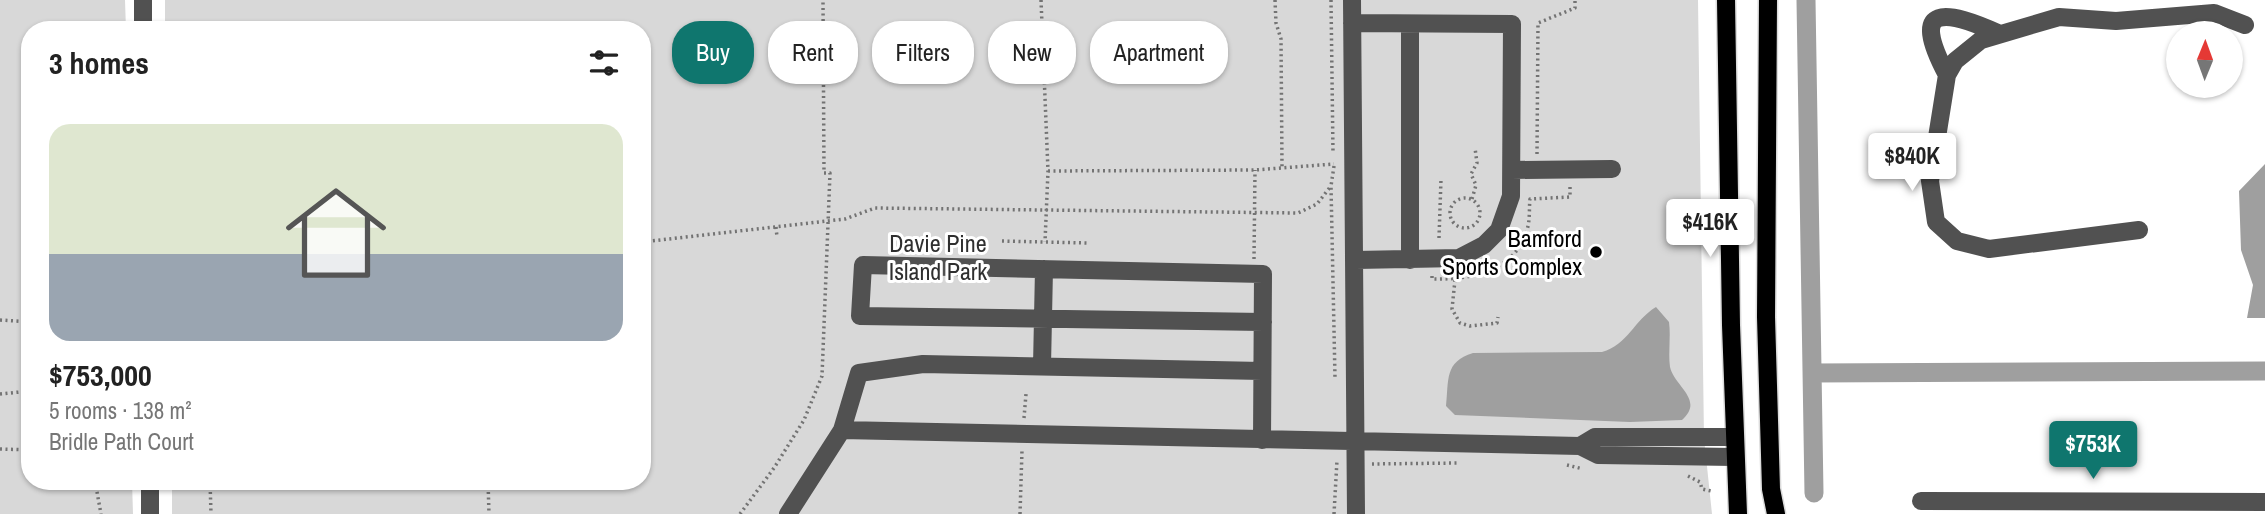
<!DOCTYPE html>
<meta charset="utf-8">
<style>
body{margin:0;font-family:"Archivo Narrow",sans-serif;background:#f2f2f2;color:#222;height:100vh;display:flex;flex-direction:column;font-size:26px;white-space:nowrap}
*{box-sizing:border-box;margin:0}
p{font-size:23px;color:#767676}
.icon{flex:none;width:38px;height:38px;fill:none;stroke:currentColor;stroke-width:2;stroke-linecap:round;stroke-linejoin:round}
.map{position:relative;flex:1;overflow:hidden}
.side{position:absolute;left:21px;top:21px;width:630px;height:469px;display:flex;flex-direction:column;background:#fff;border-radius:28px;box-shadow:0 2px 5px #0004}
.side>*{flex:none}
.guide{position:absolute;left:672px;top:21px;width:665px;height:63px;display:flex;gap:14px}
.needle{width:46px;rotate:1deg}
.buttons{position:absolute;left:2166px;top:21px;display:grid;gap:14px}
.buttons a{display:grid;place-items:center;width:77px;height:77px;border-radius:50%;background:#fff;box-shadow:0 2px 5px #0004;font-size:35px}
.price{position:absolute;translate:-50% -60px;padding:0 16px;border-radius:7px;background:#fff;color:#222;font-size:23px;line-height:46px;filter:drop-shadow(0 2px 4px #0008)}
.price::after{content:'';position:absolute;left:50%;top:42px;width:21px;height:16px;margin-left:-10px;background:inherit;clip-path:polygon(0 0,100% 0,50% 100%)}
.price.active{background:#0f766e;color:#fff}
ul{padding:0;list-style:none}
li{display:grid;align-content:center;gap:14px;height:371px;padding:0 28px}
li+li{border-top:2px solid #e0e0e0}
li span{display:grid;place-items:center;height:217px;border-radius:21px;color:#555}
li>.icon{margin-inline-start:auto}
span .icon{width:126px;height:126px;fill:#fffc;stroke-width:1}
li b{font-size:30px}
h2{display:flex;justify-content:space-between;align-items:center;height:84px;padding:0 28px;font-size:30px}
.chip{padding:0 24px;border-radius:28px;background:#fff;box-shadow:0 2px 5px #0004;font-size:24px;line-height:63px}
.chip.active{background:#0f766e;color:#fff}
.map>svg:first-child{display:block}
.green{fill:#d8d8d8}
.water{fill:#9f9f9f}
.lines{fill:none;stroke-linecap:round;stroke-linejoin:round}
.canal{stroke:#9f9f9f;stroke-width:19}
.major-casing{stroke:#dbdbdb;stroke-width:21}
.path{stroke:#737373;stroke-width:3.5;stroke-dasharray:2 3.5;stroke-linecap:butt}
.minor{stroke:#515151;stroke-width:18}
.major{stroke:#000;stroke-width:18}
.poi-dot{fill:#000;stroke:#fff;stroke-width:2.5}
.labels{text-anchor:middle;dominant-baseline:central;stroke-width:6;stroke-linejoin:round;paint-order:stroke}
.poi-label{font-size:24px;fill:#000;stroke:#fff;text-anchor:end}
.park-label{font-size:24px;fill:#2f2f2f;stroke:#fff}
</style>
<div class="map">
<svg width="2265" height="514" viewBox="0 0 2265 514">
<rect width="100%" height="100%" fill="#fff"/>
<path class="green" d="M0,0H125L126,30H30V481H132L133,514H0Z
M165,0H1698L1704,438L1712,514H172V481H642V30H165Z"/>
<path class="water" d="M2265,164V318H2247L2253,285L2241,250L2239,191Z
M1656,307L1669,322C1671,337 1668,353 1670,367C1674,386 1705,400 1682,420L1630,422L1455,415L1446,406C1449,380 1444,362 1473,353L1602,352C1628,345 1634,320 1656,307Z"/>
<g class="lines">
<path class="canal" d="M1806,0L1814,493
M1812,373L2265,371"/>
<g class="major-casing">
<path id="major" d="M1726,0L1731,325L1738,514
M1768,0L1766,317L1771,489L1776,514"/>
</g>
<path class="path" d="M1041,0L1048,171L1045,242
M1275,0L1276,23L1281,39L1282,167
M1331,0L1333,153
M1537,154L1538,23L1575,8V0
M1334,166L1331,186L1335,378
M1048,171L1255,170L1334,164
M1450 213a15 15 0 1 1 30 0a15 15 0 1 1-30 0Z
M1472,199L1476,185L1471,174L1477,163L1475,148
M776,227L777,237
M1439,238L1441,179
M1002,241L1088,243
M642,242L845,219L875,208L1298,213L1317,204L1331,186
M1254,259L1255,170
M1432,276V279C1472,280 1518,271 1528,226C1530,217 1529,208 1530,199L1570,197V186
M1455,280L1452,309L1460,323L1470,326L1497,323L1498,317
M0,320L30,322
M0,394L30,391
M1024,418L1026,394
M0,449L30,450
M1372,464L1458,463
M1567,465L1583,469
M1688,476L1700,482L1702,489L1711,491
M95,481L101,514
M210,481L211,514
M488,481L489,514
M740,514L774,468L804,420L822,376L830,173H824L823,0
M1020,514L1022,450
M1334,514L1337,460"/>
<path class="minor" d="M143,0V30
M1352,0L1356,514
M1352,23L1512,24L1511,196L1499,230L1484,245L1459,258L1356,260
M1410,24V260
M1947,75C1908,2 1946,10 2000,34
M1512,170L1612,169
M2139,230L1989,249L1957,241L1936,222L1930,181L1947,75L1955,61L1981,40L2059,17L2116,21L2214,13L2245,25
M1042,366L1044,269
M842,430L1580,446L1598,455L1734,457
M1262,440L1263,274L863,265L860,316L1263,322
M1580,446L1595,437H1733
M150,481V514
M1921,501L2265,502
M788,514L842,430L859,373L923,364L1262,371"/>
<use href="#major" class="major"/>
</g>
<circle class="poi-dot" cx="1596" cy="252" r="7"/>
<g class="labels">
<g class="poi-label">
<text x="1582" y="238">Bamford<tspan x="1582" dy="28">Sports Complex</tspan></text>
</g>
<g class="park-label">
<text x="938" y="243">Davie Pine<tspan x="938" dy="28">Island Park</tspan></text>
</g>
</g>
</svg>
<div class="buttons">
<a><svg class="needle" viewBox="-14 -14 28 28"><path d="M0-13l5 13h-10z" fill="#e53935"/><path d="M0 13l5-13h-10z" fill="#767676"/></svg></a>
</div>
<b class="price" style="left:1912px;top:193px">$840K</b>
<b class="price" style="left:1710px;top:259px">$416K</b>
<b class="price active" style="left:2093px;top:481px">$753K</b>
<div class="guide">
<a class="chip active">Buy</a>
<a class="chip">Rent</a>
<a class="chip">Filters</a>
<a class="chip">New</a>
<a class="chip">Apartment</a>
</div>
<section class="side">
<h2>3 homes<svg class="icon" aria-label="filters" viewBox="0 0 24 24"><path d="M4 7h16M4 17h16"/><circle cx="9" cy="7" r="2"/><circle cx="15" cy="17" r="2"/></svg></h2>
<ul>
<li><span style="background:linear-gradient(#dfe7d0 60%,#9aa5b1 0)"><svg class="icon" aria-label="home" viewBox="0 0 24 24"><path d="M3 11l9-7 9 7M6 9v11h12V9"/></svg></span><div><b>$753,000</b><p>5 rooms · 138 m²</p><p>Bridle Path Court</p></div></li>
</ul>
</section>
</div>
